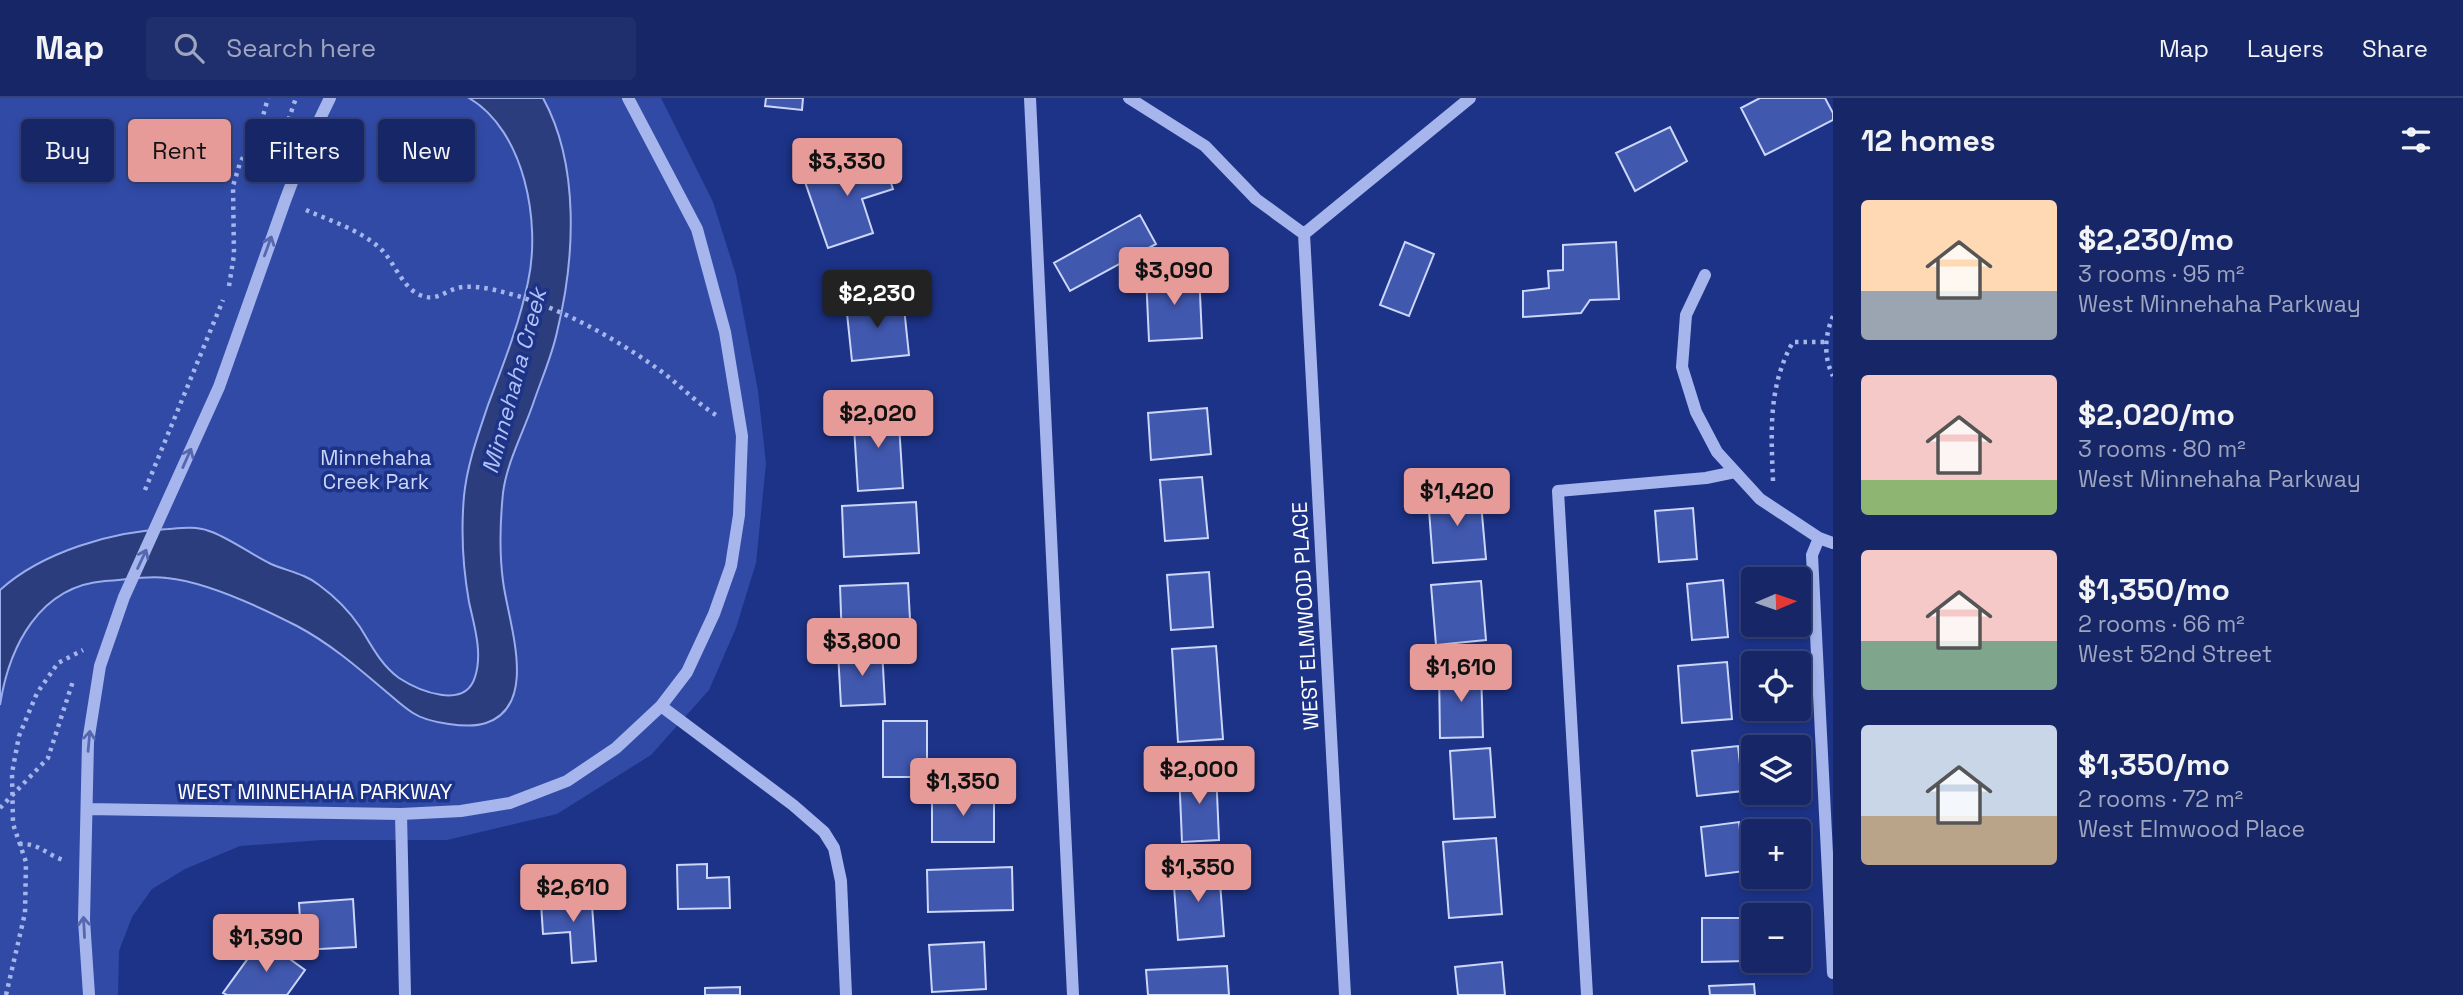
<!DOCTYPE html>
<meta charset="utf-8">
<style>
body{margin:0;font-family:"Space Grotesk",sans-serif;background:#1f2e6c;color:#f1f3f6;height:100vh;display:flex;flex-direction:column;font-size:26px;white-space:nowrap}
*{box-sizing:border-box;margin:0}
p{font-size:23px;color:#9ea5bf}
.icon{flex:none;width:38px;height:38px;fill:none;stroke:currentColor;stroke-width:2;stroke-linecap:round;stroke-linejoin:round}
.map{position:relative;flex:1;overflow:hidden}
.drawer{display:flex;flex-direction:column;background:#162666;width:630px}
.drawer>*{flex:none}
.hud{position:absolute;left:21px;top:21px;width:665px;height:63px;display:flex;gap:14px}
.needle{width:46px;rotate:88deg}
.buttons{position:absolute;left:1741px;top:469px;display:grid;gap:14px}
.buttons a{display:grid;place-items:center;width:70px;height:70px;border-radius:7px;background:#162666;box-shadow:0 4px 10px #0003,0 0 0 2px #35437a;font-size:35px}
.price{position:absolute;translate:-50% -60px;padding:0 16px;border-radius:7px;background:#e69b98;color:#111;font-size:23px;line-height:46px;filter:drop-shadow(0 2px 4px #0008)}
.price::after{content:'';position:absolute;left:50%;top:42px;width:21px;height:16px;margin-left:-10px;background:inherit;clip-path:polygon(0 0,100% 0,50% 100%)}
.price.active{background:#222;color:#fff}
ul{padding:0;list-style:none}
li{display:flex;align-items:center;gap:21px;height:175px;padding:0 28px}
li span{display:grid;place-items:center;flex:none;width:196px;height:140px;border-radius:7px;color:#555}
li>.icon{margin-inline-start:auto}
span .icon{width:84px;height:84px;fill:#fffc;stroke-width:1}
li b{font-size:30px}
h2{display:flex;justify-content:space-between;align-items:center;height:84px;padding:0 28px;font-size:30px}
.pill{padding:0 24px;border-radius:7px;background:#162666;box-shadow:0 4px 10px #0003,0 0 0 2px #35437a;font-size:24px;line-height:63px}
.pill.active{background:#e69b98;color:#111}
header{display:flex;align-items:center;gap:42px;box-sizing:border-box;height:98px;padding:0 35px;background:#162666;border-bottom:2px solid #35437a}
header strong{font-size:33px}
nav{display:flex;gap:38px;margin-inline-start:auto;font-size:24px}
.search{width:490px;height:63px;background:#1f2e6c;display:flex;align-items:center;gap:18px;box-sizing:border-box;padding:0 24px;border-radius:7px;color:#9ea5bf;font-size:26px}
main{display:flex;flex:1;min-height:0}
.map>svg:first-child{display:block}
.green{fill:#304aa6}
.water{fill:#2c3d7d;stroke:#9aaded;stroke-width:2}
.building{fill:#4158af;stroke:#cbd6f9;stroke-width:2}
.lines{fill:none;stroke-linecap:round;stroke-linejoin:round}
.path{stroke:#a6b6ec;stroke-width:4.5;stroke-dasharray:3.5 5;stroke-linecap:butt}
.minor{stroke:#a6b6ec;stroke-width:12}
.oneway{stroke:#5467b0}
.labels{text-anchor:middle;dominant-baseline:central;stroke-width:7;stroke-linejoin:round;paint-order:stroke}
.park-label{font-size:21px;fill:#cbd6f9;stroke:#1d3388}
.street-label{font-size:21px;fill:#fff;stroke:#1d3388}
.water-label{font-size:23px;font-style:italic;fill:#b2c1f3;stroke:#1d3388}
</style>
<header>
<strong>Map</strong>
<div class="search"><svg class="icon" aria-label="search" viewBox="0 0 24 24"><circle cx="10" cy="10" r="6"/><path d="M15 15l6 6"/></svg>Search here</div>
<nav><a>Map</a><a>Layers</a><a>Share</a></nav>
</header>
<main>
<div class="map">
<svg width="1833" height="897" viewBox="0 0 1833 897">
<rect width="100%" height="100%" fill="#1d3388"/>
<path class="green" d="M0,0H661L713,104L736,177L758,293L766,365L756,465L736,530L709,592L651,657L557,716L447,742H322L240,748L185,771L152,791L132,819L119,853L118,897H0Z"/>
<path class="water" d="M469,0H543C580,67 575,161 557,234C552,258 541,282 533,306C523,335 507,364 503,395C500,425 499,453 503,483C508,524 540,607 486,625C469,631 428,625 413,615C402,608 393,599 383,591C356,568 329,545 297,528C262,510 206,484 167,480C147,477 125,482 105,483C39,488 9,549 0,607V492C42,454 113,433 168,431C181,430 196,428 209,433C228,439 252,457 271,466C287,473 306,476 319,487C334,498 350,514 360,529C371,547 381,567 399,580C419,593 465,612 475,579C483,555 474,527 469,504C463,470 461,432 464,398C467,367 478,337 488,307C503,267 519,227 528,184C541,125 525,33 469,0Z"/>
<path class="building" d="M766,0H803L802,12L765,8Z
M1760,0H1825L1833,15V22L1765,57L1741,10Z
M1670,29L1687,63L1635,93L1616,55Z
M881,54L893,91L862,101L873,135L828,150L804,81Z
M1140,117L1156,146L1070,193L1054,165Z
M1405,144L1434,156L1409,218L1380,207Z
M1616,144L1619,201L1590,202L1581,215L1523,219V193L1549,190L1548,173L1563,172V147Z
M1199,174L1202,240L1149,243L1146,177Z
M903,200L909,257L852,263L846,206Z
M898,310L903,390L858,393L853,313Z
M1207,310L1211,356L1151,362L1148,315Z
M1202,379L1208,440L1165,443L1160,382Z
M1480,394L1486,461L1433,465L1428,399Z
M916,404L919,455L844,459L842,408Z
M1693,410L1697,461L1659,464L1655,413Z
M1209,474L1213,529L1171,532L1167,477Z
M1723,482L1728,539L1692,542L1687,486Z
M1481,483L1486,542L1436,547L1431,487Z
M908,485L911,539L842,543L840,488Z
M1216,548L1223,641L1178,644L1172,551Z
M882,551L885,606L841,608L838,554Z
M1727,564L1732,621L1682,625L1678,568Z
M1481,571L1483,639L1440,640L1439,572Z
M883,623H927V679H883Z
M1738,648L1743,693L1697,698L1692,653Z
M1490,650L1495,719L1454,721L1450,653Z
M1216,672L1219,742L1182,744L1179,673Z
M932,696H994V744H932Z
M1739,724L1745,773L1706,778L1701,729Z
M1496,740L1502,816L1449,820L1443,744Z
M707,766V780L729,779L730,810L678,811L677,767Z
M1012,769L1013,812L928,814L927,772Z
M1219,771L1224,838L1178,842L1173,775Z
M591,793L596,863L572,865L570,834L543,836L541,805L566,804L565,795Z
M353,801L356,849L302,852L299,805Z
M1702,820H1748L1749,863L1702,864Z
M262,841L305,872L287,897H227L223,895Z
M984,844L986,891L932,894L929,847Z
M1502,864L1505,897H1458L1455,869Z
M1227,868L1229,897H1148L1146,872Z
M1754,886L1755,897H1710L1709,888Z
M740,889V897H705V890Z"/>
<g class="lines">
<path class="path" d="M280,46L296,0
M306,112C331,123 360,132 381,151C394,164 402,188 418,196C437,206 445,191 463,189C480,187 504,194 521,199C569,215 616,241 658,271C678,285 695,304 716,317
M229,188L234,157L233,88L240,65L261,25L268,0
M1833,218C1825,237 1823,258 1833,278
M1773,383C1771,334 1768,288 1793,244H1826
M145,392L223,202
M0,710L48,660L73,583
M19,746C40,745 46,757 66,763
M6,897L25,815L26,764L13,726L12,675L19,638L37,595L58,565L83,552"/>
<path class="minor" d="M1030,0L1073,897
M1129,0L1205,48L1256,101L1304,136
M1304,136L1345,897
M1304,136L1470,0
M1705,177L1686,217L1682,269L1696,314L1717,354L1760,401L1819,440L1833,445
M1819,440L1812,457L1833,875
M661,608L793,707L824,734L834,750L841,783L846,897
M87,711L401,716L461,713L510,705L567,683L616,650L661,608L687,574L714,516L731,468L739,417L742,338L725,234L697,131L628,0
M401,716L405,897
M89,897L84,822L88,644L100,568L124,499L219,289L285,103L302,58L330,0
M1587,897L1558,393L1706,380L1735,374"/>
</g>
<defs><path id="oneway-shaft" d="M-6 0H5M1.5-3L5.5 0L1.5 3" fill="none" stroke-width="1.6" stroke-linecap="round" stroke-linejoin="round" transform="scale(1.75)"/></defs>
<g class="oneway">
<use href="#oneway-shaft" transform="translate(268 148) rotate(-70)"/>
<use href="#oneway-shaft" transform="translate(187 360) rotate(-66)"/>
<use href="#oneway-shaft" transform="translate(142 461) rotate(-65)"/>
<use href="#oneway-shaft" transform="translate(89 643) rotate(-85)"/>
<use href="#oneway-shaft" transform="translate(84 829) rotate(-93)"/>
</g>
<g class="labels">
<g class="park-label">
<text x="376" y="359">Minnehaha<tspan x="376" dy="24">Creek Park</tspan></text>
</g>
<g class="street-label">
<text transform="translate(1305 518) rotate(-93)">WEST ELMWOOD PLACE</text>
<text x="315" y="693">WEST MINNEHAHA PARKWAY</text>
</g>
<g class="water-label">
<text transform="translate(514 283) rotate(-75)">Minnehaha Creek</text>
</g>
</g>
</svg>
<div class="buttons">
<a><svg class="needle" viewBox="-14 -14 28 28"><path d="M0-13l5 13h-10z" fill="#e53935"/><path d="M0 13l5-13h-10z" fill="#9ea5bf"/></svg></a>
<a><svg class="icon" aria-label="locate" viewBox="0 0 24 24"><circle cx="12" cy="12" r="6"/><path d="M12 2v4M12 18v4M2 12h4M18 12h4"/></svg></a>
<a><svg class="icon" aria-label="layers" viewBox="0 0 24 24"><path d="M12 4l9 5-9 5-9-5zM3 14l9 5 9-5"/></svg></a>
<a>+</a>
<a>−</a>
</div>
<b class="price" style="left:847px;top:100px">$3,330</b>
<b class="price" style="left:1174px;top:209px">$3,090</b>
<b class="price active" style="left:877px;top:232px">$2,230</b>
<b class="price" style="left:878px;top:352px">$2,020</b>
<b class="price" style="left:1457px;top:430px">$1,420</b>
<b class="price" style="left:862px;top:580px">$3,800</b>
<b class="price" style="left:1461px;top:606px">$1,610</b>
<b class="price" style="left:1199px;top:708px">$2,000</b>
<b class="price" style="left:963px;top:720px">$1,350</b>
<b class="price" style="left:1198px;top:806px">$1,350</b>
<b class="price" style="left:573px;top:826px">$2,610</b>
<b class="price" style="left:266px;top:876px">$1,390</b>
<div class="hud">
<a class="pill">Buy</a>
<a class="pill active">Rent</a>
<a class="pill">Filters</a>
<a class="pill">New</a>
</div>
</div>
<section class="drawer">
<h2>12 homes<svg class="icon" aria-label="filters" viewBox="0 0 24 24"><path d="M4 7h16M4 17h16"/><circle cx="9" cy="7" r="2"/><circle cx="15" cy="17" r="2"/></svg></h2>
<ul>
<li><span style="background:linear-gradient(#ffd9b3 65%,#9aa5b1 0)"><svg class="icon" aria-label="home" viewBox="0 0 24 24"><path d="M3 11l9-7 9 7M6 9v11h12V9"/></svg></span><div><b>$2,230/mo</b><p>3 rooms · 95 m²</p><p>West Minnehaha Parkway</p></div></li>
<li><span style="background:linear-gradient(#f6c9c9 75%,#8fb573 0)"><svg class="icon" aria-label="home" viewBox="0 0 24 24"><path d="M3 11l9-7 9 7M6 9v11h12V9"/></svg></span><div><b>$2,020/mo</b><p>3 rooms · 80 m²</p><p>West Minnehaha Parkway</p></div></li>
<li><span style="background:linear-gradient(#f6c9c9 65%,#7fa58c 0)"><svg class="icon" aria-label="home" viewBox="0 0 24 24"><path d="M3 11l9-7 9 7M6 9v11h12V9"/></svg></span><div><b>$1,350/mo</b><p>2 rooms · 66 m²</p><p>West 52nd Street</p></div></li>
<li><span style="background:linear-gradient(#c9d6e8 65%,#b9a48a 0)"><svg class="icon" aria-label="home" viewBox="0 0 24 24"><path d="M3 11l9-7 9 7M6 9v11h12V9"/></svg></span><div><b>$1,350/mo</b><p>2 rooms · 72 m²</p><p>West Elmwood Place</p></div></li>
</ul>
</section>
</main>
